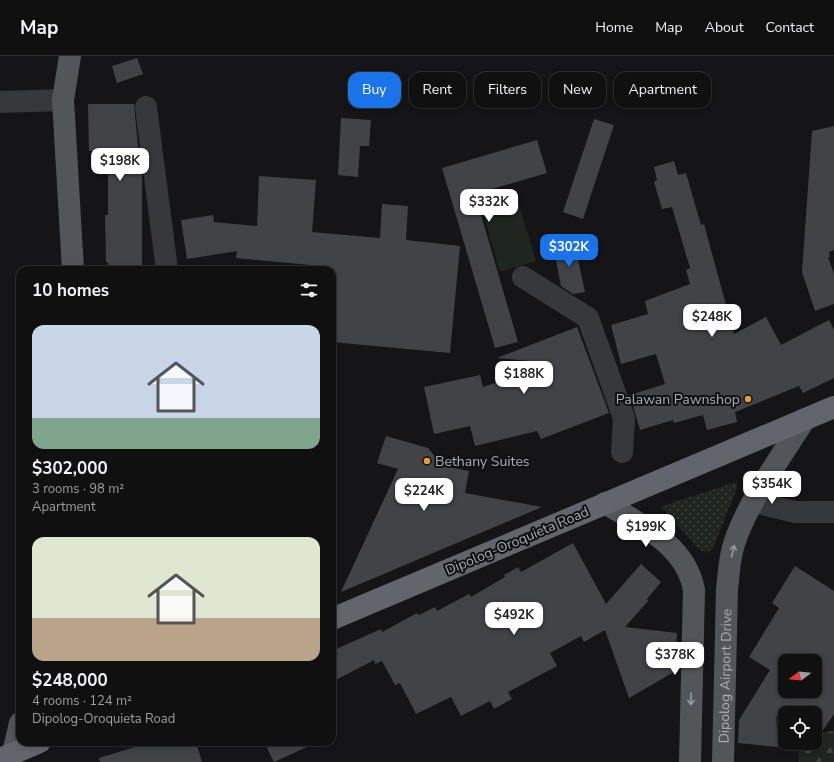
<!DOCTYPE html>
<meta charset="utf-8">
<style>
body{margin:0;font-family:"Nunito Sans",sans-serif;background:#1e1e1f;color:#f1f3f6;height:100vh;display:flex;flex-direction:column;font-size:15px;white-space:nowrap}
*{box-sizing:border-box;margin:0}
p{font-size:13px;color:#9c9d9f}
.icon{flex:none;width:22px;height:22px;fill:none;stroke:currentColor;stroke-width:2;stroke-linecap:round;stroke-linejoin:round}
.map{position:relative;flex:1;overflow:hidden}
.drawer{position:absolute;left:16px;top:210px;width:320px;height:480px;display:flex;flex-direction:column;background:#101011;border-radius:12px;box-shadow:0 2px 6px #0003,0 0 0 1px #303031}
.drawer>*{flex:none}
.guide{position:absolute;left:348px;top:16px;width:380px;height:36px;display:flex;gap:8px}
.needle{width:26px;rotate:254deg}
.controls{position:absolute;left:778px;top:598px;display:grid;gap:8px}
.controls a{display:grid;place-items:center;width:44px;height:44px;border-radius:8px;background:#101011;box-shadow:0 2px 6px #0003,0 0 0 1px #303031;font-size:20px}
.price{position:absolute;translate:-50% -34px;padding:0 9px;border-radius:8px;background:#fff;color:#222;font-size:13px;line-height:26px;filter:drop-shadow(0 1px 2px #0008)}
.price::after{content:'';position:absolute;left:50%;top:24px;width:12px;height:9px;margin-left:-6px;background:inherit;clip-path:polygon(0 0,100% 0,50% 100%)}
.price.selected{background:#1a73e8;color:#fff}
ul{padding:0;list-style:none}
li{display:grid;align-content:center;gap:8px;height:212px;padding:0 16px}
li span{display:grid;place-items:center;height:124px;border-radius:12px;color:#555}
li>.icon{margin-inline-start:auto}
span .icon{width:72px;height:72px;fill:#fffc;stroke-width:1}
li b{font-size:17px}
h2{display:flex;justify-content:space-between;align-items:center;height:48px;padding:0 16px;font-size:17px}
.chip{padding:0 14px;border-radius:12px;background:#101011;box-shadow:0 2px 6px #0003,0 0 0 1px #303031;font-size:14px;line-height:36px}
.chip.selected{background:#1a73e8;color:#fff}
header{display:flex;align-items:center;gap:24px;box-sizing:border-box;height:56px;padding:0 20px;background:#101011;border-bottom:1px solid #303031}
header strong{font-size:19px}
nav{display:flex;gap:22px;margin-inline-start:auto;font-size:14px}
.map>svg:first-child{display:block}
.grass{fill:url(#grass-dots)}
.forest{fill:url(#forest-firs)}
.pitch{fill:#1f261f}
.building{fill:#414347;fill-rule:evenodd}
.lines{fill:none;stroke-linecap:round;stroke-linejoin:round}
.minor{stroke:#36383b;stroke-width:22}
.major{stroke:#52555a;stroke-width:22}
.highway{stroke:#62666c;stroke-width:22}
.oneway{stroke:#969ca4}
.poi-dot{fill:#e8993b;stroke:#101012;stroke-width:1.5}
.labels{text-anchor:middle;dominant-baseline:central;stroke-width:4;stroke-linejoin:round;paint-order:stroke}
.poi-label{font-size:14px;fill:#a7aeb6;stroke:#101012;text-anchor:end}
.street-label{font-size:14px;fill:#a7aeb6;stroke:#101012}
</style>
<header>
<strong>Map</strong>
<nav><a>Home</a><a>Map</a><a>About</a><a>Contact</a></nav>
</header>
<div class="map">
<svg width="834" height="706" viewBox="0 0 834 706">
<defs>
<pattern id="grass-dots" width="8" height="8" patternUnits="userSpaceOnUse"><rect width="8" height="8" fill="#1f261f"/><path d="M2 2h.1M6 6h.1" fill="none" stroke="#3d433d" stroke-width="1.8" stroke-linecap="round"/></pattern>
<pattern id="forest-firs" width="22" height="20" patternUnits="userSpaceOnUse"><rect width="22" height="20" fill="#1f261f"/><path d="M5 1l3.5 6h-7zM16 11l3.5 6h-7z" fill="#3d433d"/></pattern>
</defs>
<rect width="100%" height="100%" fill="#151517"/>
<path class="grass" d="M733,427H737V432L713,492L707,497L699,493L662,452L663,450Z"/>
<path class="forest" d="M834,675V706H799V687H815V677Z"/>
<path class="pitch" d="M516,139L536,205L500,216L481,149Z"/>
<path class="building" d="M137,2L143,18L117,27L112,10Z
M88,48H134L139,102L142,115V214H108V206H106L105,159H108V95H89Z
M341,62L371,64L369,90H360L358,121L338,119Z
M594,63L614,69L583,163L563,156Z
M834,70V194L829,196L830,201H828L834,218V248L815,255L802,216L812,75Z
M537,84L547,117L475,138L518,286L495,292L442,112Z
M674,105L678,119L686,117L701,169L704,168L734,278L766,261L781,289L829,264L834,274V322L803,337L799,330L735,356L737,366L707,374L703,359L674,367L673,364L640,374L630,339L665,328L656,298L621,308L611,269L648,258L645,245L690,228L686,214L690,212L672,151L662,153L654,126L657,124L654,111Z
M259,120L316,124L312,176L380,182L382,148L408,150L406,184L460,190L450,297L332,286V214H321V210L236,202L237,195L187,203L181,164L213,159L214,166L257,170Z
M574,185L585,236L573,238L561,230L553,189Z
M577,271L609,357L541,383L537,375L475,390L470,370L434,378L424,331L480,319L483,331L516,320L513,312L542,306L497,302Z
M386,380L428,392L443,410L469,415L465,437L542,451L341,536L398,413L377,407Z
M573,487L606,548L641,508L661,526L647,543L648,545L625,571L677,577L674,616L629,642L605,574L584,586L581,580L550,597L557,610L508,636L512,643L494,653L490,645L461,660L451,641L416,658L400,627L395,629L382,605L375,608L374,604L332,626V595L381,573L382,576L417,557L419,559L435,551L437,555L469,538L471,541L505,521L504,519L518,511L521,516Z
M795,510L834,535V658L821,677L815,672V657H785V670L776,660L778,691L738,687L739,664L770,614L749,601L779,552L772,547ZM785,605H815V635H785Z
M151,686H196L202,706H100L99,702Z
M264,686H318L274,706Z"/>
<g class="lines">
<path class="minor" d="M0,46L63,44
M146,51L167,214
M523,221L588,262L624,362L622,396
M754,446L795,456H834"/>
<g class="major">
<path d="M70,0L63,44L73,214"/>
<path d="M605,447C641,469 686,489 694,534L690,706"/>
<path d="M13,697L20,667"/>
<path id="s1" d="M723,706L727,533C729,518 729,503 734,488C748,445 781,401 805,363"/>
</g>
<path class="highway" d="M332,563L834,351
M0,703L40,686"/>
</g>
<defs><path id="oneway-shaft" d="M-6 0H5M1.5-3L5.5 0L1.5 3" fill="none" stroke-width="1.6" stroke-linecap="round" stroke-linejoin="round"/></defs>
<g class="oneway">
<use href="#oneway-shaft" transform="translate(733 495) rotate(-77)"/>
<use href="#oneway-shaft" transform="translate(691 643) rotate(91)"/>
</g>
<g class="poi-dot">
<circle cx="748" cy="343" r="4"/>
<circle cx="427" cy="405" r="4"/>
</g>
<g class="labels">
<g class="poi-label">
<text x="740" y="343">Palawan Pawnshop</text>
<text x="435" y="405" text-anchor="start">Bethany Suites</text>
</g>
<g class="street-label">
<text transform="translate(517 485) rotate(-23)">Dipolog-Oroquieta Road</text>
<text stroke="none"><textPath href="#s1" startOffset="86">Dipolog Airport Drive</textPath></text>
</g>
</g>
</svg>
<div class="controls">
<a><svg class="needle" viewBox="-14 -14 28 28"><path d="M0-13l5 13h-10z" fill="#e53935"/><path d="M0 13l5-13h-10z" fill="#9c9d9f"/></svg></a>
<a><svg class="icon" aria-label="locate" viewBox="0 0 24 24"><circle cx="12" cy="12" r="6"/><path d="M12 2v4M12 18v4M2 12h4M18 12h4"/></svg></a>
</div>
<b class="price" style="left:120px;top:126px">$198K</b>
<b class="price" style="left:489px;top:167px">$332K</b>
<b class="price selected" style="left:569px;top:212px">$302K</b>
<b class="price" style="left:712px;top:282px">$248K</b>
<b class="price" style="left:524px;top:339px">$188K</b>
<b class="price" style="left:772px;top:449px">$354K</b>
<b class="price" style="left:424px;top:456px">$224K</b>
<b class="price" style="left:646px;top:492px">$199K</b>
<b class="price" style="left:514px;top:580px">$492K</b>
<b class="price" style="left:675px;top:620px">$378K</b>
<div class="guide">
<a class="chip selected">Buy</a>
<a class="chip">Rent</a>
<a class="chip">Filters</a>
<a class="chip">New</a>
<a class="chip">Apartment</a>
</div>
<section class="drawer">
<h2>10 homes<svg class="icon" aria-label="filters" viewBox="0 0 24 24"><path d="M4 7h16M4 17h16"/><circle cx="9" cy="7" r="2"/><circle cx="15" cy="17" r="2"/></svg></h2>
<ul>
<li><span style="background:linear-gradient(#c9d6e8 75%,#7fa58c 0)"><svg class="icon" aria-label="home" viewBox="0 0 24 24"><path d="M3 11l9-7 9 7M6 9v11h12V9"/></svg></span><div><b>$302,000</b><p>3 rooms · 98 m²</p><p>Apartment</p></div></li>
<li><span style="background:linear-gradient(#dfe7d0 65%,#b9a48a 0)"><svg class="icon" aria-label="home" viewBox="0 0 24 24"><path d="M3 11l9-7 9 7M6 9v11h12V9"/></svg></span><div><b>$248,000</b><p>4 rooms · 124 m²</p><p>Dipolog-Oroquieta Road</p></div></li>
</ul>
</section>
</div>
